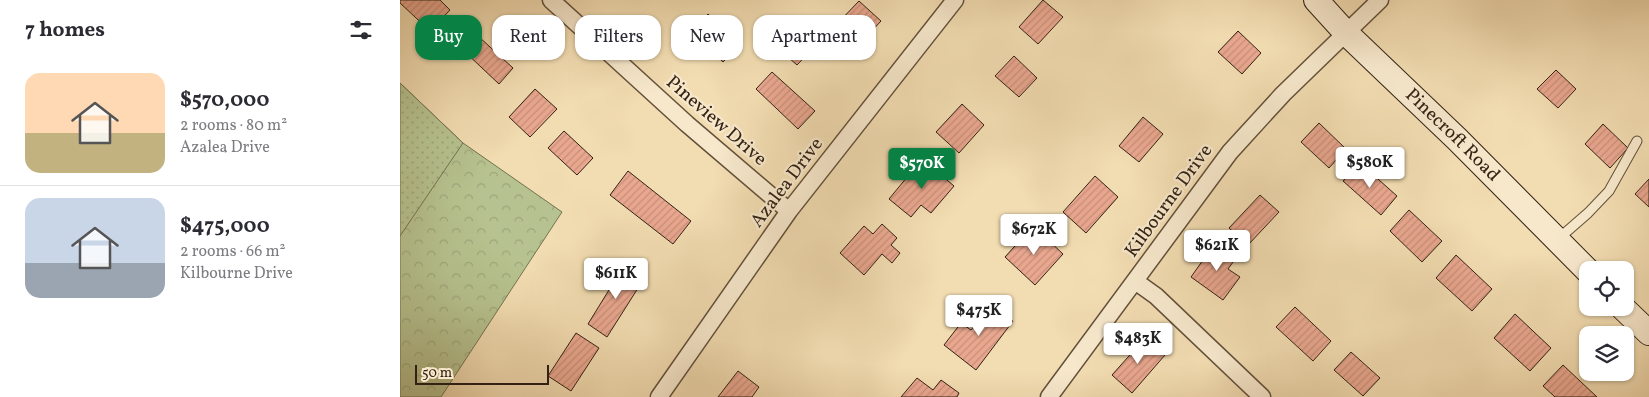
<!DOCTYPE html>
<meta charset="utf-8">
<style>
body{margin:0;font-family:Vollkorn,serif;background:#f2f2f3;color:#2b2b33;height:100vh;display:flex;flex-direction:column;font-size:19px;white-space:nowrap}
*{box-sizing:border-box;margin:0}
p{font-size:16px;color:#7c7c81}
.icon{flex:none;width:28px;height:28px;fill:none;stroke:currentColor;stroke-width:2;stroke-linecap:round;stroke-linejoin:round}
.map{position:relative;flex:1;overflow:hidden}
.details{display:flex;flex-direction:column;background:#fff;width:400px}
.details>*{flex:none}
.banner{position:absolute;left:15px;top:15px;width:475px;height:45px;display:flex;gap:10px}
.tools{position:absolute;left:1179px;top:261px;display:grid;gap:10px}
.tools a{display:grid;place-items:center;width:55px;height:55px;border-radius:10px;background:#fff;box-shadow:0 1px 4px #0004;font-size:25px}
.scale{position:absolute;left:15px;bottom:12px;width:134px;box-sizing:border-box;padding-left:5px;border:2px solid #332214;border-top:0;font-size:14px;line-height:18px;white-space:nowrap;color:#332214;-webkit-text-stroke:4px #f7e8cc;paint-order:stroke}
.price{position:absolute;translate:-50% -42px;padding:0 11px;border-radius:5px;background:#fff;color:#222;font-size:16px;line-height:32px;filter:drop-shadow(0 1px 2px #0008)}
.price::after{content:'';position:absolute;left:50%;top:30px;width:15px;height:11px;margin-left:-8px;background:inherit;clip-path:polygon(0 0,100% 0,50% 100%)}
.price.current{background:#0b8043;color:#fff}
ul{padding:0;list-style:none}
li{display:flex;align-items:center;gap:15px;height:125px;padding:0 25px}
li+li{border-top:1px solid #e1e1e2}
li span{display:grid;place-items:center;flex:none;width:140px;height:100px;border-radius:15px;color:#555}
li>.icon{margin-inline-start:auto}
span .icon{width:60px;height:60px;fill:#fffc;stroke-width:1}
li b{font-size:21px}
h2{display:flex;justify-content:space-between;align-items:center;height:60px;padding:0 25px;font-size:21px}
.pill{padding:0 18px;border-radius:15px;background:#fff;box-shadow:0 1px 4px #0004;font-size:18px;line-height:45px}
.pill.current{background:#0b8043;color:#fff}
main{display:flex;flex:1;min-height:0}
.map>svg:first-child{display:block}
.forest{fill:url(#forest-crowns);stroke:#747252}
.park{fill:url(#park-dots);stroke:#747252}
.building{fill:url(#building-hatch);stroke:#332214}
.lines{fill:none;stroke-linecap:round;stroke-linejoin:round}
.lane-casing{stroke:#63503b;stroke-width:11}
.street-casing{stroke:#63503b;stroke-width:19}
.secondary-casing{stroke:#332214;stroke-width:26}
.lane{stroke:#f7e8cc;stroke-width:9}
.street{stroke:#f7e8cc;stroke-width:16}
.secondary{stroke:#f7e8cc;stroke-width:24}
.labels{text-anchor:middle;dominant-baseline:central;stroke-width:4.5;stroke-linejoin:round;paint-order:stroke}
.street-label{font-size:19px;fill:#332214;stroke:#f7e8cc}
</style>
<main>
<section class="details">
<h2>7 homes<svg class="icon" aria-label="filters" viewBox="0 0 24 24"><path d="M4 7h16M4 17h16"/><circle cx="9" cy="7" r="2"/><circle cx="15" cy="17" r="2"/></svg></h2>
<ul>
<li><span style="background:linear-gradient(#ffd9b3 60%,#c2b280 0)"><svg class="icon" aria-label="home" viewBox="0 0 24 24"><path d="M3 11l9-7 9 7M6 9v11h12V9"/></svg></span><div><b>$570,000</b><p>2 rooms · 80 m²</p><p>Azalea Drive</p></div></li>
<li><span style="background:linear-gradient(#c9d6e8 65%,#9aa5b1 0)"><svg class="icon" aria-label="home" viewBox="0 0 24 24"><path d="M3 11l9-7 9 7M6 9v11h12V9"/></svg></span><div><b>$475,000</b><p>2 rooms · 66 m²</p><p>Kilbourne Drive</p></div></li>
</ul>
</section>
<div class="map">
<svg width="1249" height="397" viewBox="0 0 1249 397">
<defs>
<pattern id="forest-crowns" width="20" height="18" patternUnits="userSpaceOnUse" patternTransform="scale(1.25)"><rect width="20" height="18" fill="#b6c28f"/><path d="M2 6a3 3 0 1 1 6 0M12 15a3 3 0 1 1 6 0" fill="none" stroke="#9da67a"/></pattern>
<pattern id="park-dots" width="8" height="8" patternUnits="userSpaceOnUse" patternTransform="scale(1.25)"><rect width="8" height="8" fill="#b6c28f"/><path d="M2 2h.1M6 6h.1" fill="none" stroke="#9da67a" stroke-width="1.8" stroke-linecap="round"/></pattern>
<pattern id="building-hatch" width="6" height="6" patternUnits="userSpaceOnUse" patternTransform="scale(1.25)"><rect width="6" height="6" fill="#e9a78f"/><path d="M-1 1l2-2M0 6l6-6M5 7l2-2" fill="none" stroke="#c88f7a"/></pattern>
</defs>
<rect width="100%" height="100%" fill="#f2dcb1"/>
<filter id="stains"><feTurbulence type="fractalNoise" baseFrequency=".004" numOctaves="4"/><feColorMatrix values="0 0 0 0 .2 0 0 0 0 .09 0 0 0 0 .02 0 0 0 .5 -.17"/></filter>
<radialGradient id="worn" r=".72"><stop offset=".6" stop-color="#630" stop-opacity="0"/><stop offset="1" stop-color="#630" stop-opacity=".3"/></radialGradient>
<path class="forest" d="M0,83L63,143L162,212L41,397H0Z"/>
<path class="park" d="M0,83L63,143L0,236Z"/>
<path class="building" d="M0,0H40L50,10L30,31L0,3Z
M643,0L663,17L638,44L619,27Z
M459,1L481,21L458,46L436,25Z
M308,14L340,44L323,62L291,32Z
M389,21L415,46L397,65L370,41Z
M838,31L861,53L842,74L818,52Z
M78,36L113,68L99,84L64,51Z
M614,56L637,78L619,97L595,76Z
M1156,70L1176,89L1158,108L1137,89Z
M372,72L415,111L398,129L356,89Z
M135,89L157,109L130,137L109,117Z
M562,104L584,125L559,153L536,132Z
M743,117L763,134L739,162L719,146Z
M919,123L946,149L929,168L901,142Z
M1203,124L1228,148L1210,168L1185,144Z
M164,131L193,158L177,175L148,148Z
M522,159L554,186L531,213L521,205L511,217L489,199Z
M960,163L997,196L981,215L943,181Z
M228,171L291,221L273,244L210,195Z
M695,176L718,197L686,233L663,212Z
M1249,179V207L1235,194Z
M860,195L879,212L848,245L829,228Z
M1009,210L1042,241L1022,262L990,231Z
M482,224L497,238L491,245L500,253L492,263L482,254L464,275L440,253L464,226L473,234Z
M633,226L663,254L635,285L605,257Z
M815,243L836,258L828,269L840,277L823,300L791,277Z
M1056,255L1092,289L1072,311L1036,278Z
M225,264L245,277L207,337L188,324Z
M591,305L613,321L576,370L544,345L561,323L571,330Z
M895,307L931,341L913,361L876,327Z
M1115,314L1151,348L1130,371L1094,338Z
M176,333L199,348L171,391L148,376Z
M745,338L765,355L732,393L712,375Z
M951,352L980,378L963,396L934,370Z
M1163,365L1197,397H1155L1143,386Z
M338,371L359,387L352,397H318Z
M517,378L533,390L541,380L559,393L557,397H501Z"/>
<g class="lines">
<g class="lane-casing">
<path id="lane" d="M1157,240L1188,213L1209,191L1237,141"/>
</g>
<g class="street-casing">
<path id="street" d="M151,0L287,124L389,211
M735,281L756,296L862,397
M259,397L389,211L555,0
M649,397L830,152L883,94L980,0"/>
</g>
<g class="secondary-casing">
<g id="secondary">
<path id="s1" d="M916,0L946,33L1057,139L1188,271"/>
<path d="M1223,308L1249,333"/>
</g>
</g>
<use href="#lane" class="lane"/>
<use href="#street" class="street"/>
<use href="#secondary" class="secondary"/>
</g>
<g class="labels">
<g class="street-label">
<text transform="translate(316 121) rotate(41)">Pineview Drive</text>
<text stroke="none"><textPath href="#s1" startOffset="192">Pinecroft Road</textPath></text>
<text transform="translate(387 183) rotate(-53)">Azalea Drive</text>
<text transform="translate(769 201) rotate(-54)">Kilbourne Drive</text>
</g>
</g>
<rect width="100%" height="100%" filter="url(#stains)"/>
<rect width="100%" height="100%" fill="url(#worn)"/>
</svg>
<div class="tools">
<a><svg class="icon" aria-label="locate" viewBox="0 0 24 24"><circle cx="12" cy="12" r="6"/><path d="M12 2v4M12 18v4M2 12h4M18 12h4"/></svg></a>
<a><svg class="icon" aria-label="layers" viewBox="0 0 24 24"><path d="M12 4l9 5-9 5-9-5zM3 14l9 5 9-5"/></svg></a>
</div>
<div class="scale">50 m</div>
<b class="price" style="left:970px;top:189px">$580K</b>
<b class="price current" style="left:522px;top:190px">$570K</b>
<b class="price" style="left:634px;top:256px">$672K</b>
<b class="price" style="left:817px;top:272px">$621K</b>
<b class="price" style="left:216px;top:300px">$611K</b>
<b class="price" style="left:579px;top:337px">$475K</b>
<b class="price" style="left:738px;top:365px">$483K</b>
<div class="banner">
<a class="pill current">Buy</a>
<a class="pill">Rent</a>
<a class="pill">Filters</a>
<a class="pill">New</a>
<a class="pill">Apartment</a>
</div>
</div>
</main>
